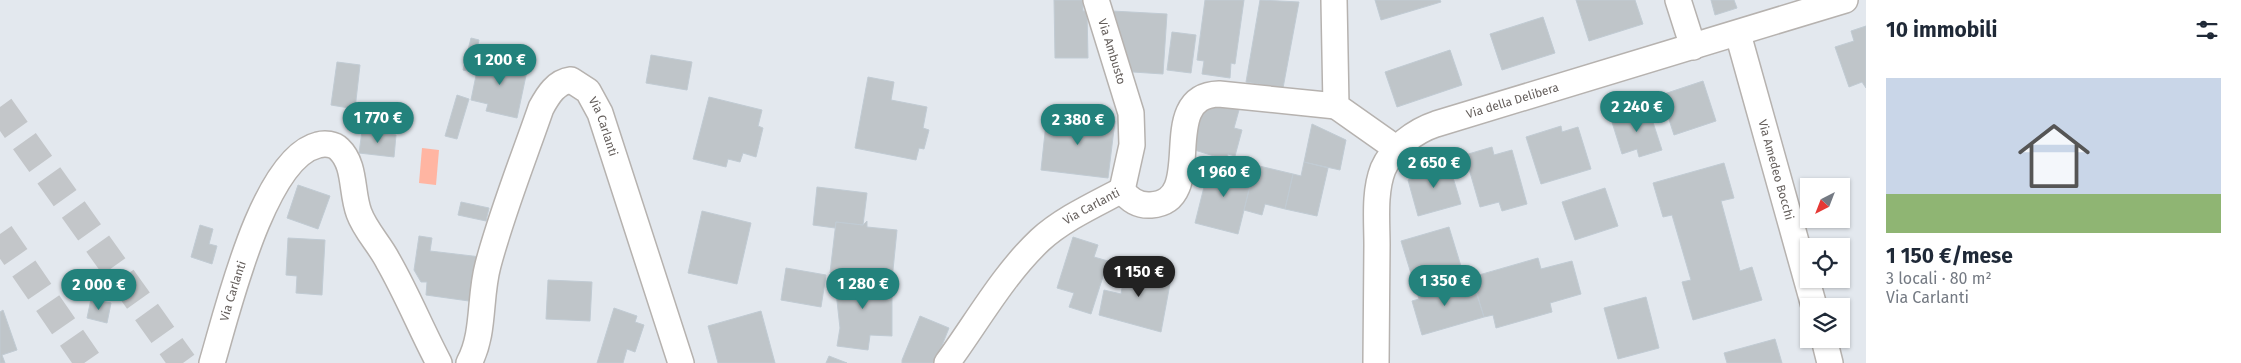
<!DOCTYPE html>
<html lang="it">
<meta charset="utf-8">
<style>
body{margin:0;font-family:"Fira Sans",sans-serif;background:#f2f2f3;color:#1f2937;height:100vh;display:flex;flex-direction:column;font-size:19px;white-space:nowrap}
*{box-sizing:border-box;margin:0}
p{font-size:16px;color:#747a83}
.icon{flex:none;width:28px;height:28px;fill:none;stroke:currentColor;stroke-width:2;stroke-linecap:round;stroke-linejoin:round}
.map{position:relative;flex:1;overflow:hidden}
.sheet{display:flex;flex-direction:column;background:#fff;width:375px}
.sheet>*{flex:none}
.needle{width:32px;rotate:222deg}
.tools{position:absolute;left:1800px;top:178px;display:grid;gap:10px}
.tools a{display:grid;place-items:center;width:50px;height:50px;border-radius:0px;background:#fff;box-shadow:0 1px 4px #0004;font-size:25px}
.price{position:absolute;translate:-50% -42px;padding:0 11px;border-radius:18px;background:#23827c;color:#fff;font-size:16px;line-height:32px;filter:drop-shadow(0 1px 2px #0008)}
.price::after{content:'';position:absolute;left:50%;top:30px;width:15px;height:11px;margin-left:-8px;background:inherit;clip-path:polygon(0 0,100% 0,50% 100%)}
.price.current{background:#222;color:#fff}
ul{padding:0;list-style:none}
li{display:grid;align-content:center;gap:10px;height:265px;padding:0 20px}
li span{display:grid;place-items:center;height:155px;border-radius:0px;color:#555}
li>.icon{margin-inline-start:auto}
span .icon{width:90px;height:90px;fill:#fffc;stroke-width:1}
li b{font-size:21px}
h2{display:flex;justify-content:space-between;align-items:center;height:60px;padding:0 20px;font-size:21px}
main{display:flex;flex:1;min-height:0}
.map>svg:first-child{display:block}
.water{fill:#ffb5a2}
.building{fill:#bfc5c9;stroke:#c1cbd3}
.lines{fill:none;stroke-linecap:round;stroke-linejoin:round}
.highway-tunnel{stroke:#c3c6c9;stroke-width:28;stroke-dasharray:28 14;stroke-linecap:butt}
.street-casing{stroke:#b6b2af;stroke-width:28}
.street{stroke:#fff;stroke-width:25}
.labels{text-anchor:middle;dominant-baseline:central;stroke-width:5;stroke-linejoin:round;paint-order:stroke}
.street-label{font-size:12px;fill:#645e5b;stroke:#fff}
</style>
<main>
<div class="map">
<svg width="1866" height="363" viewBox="0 0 1866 363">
<rect width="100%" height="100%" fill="#e3e8ee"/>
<path class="water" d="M422,148L439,150L436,185L419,183Z"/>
<path class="building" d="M1054,0H1083V11H1087L1088,58H1055Z
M1205,0H1244L1235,64L1231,63L1230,78L1202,74L1204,61L1197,60Z
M1260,0L1299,2L1283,88L1246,82Z
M1375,0H1440L1441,2L1381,20Z
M1576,0H1635L1643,24L1589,41Z
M1711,0H1734L1737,8L1715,15Z
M1112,11L1167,14L1163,74L1133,72L1111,25Z
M1543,17L1555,53L1502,70L1490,34Z
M1866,26V88L1862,82L1849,87L1835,47L1854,41L1851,31Z
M1172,32L1196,35L1191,73L1167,70Z
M471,38L479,40L472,72L463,70Z
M1450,50L1462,85L1397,107L1385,72Z
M651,55L692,62L687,90L646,83Z
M480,56L528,66L517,118L486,111L488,104L471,100Z
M337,62L360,65L355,109L331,105Z
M868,77L894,82L891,100L927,107L923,128L929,130L924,149L919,148L916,160L855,148Z
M1703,81L1716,121L1674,135L1661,95Z
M457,95L469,99L457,139L445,136Z
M709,97L762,110L758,126L763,128L756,157L743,153L740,162L728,159L726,167L693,159Z
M1212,102L1239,110L1234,128L1242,130L1235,156L1228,154L1227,160L1188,148L1199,110Z
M1648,107L1662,150L1639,157L1637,149L1622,154L1611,119Z
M1047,114L1115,121L1108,178L1041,170Z
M1312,124L1346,140L1340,170L1304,162Z
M1561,126L1562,132L1578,127L1591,169L1541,184L1526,137Z
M362,131L396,135L394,157L359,153Z
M1492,147L1494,155L1512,150L1527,204L1502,211L1499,202L1480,207L1465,155Z
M1448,161L1461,204L1418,216L1408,180L1423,175L1422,168Z
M1304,162L1328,168L1317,216L1285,209L1293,174L1301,176Z
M1210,163L1253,174L1238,234L1195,223Z
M1724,163L1734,198L1721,201L1740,271L1752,267L1762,300L1693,320L1682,282L1691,280L1672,215L1663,217L1653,183Z
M1255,165L1293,174L1285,209L1265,204L1262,215L1244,210Z
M298,185L330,196L318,229L287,218Z
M817,187L867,193L863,225L836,222L835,228L813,225Z
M1605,188L1618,226L1575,240L1562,202Z
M461,202L489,208L486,221L458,215Z
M702,211L751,223L737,284L688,273Z
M867,221V227L897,230L892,280L830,273L836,222L863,225Z
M200,225L213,229L209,244L217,246L212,264L191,257Z
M1449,227L1464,276L1416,290L1401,241Z
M419,236L432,238L430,251L481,257L476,302L426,295L427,282H421L414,270Z
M1073,237L1098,245L1094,257L1108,261L1091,314L1069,307L1074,293L1057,288Z
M288,238L325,240L322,295L296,293L297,276L286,275Z
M1538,258L1541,269L1572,261L1581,294L1550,303L1552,312L1496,328L1493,315L1484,317L1472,277Z
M1126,264L1172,273L1161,332L1099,315L1104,290L1121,294Z
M786,268L826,275L821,307L781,300Z
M834,274L892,280V336L870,335L868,350L837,346L840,328Z
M1458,278L1463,295L1476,292L1484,317L1422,335L1412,301L1419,299L1416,290Z
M548,280L592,282L590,321L546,319Z
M1646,297L1659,348L1618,359L1604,308Z
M91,299L111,303L107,323L87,318Z
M614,308L637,316L635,322L644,325L635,352L627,349L623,363H597Z
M3,310L17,350L2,355L5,363H0V312Z
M761,311L775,363H718L708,326Z
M920,316L949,328L935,363H902V360Z
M1775,339L1782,363H1727L1724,353Z
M829,356L847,363H826Z"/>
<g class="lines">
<path class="highway-tunnel" d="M0,107L183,363
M0,234L89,363"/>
<g class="street-casing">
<g id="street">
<path id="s1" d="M1096,0L1131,113L1132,145L1122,190"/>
<path d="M1334,0L1336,106L1397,149"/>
<path d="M1678,0L1693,47"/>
<path id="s2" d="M1738,34L1814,306"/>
<path d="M1824,339L1830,363"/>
<path id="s3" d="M212,363C227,313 263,158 318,145C325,143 334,144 339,149C356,165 351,192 359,213C365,230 380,245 388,261C407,294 421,329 439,363"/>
<path id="s4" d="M469,363C485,333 479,298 488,265C502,212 523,160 541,108C548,95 556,82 571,80L588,91L600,113L681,363"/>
<path id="s5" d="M947,363C977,322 1003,275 1040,240C1063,219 1094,205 1122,190C1129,200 1139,206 1151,205C1210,201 1154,96 1219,94L1336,106"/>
<path id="s6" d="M1376,363C1376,324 1377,284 1377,245C1377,221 1374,192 1383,169C1392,148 1415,131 1436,124L1845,0"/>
</g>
</g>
<use href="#street" class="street"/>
</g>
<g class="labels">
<g class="street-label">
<text stroke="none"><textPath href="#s1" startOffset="54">Via Ambusto</textPath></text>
<text stroke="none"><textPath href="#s6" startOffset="346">Via della Delibera</textPath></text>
<text stroke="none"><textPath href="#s4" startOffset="368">Via Carlanti</textPath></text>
<text stroke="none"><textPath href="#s2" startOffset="141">Via Amedeo Bocchi</textPath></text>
<text stroke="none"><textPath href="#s5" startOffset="216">Via Carlanti</textPath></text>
<text stroke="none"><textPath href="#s3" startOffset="75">Via Carlanti</textPath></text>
</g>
</g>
</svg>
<div class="tools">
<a><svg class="needle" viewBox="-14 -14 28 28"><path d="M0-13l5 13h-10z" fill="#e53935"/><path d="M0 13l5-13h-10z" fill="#747a83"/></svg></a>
<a><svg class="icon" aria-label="locate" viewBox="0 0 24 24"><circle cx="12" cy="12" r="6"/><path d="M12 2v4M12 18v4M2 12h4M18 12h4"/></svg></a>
<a><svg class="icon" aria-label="layers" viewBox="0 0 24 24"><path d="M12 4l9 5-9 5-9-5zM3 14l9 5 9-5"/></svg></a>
</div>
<b class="price" style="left:500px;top:86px">1 200 €</b>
<b class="price" style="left:1637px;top:133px">2 240 €</b>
<b class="price" style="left:378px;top:144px">1 770 €</b>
<b class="price" style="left:1078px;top:146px">2 380 €</b>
<b class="price" style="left:1434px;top:189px">2 650 €</b>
<b class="price" style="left:1224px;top:198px">1 960 €</b>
<b class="price current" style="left:1139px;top:298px">1 150 €</b>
<b class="price" style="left:1445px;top:307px">1 350 €</b>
<b class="price" style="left:863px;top:310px">1 280 €</b>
<b class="price" style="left:99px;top:311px">2 000 €</b>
</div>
<section class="sheet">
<h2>10 immobili<svg class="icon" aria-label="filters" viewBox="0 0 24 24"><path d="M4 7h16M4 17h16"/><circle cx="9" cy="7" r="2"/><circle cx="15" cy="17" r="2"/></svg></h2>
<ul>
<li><span style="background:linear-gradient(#c9d6e8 75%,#8fb573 0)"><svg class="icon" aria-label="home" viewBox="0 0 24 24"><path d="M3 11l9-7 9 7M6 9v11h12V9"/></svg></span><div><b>1 150 €/mese</b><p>3 locali · 80 m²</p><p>Via Carlanti</p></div></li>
</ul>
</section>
</main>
